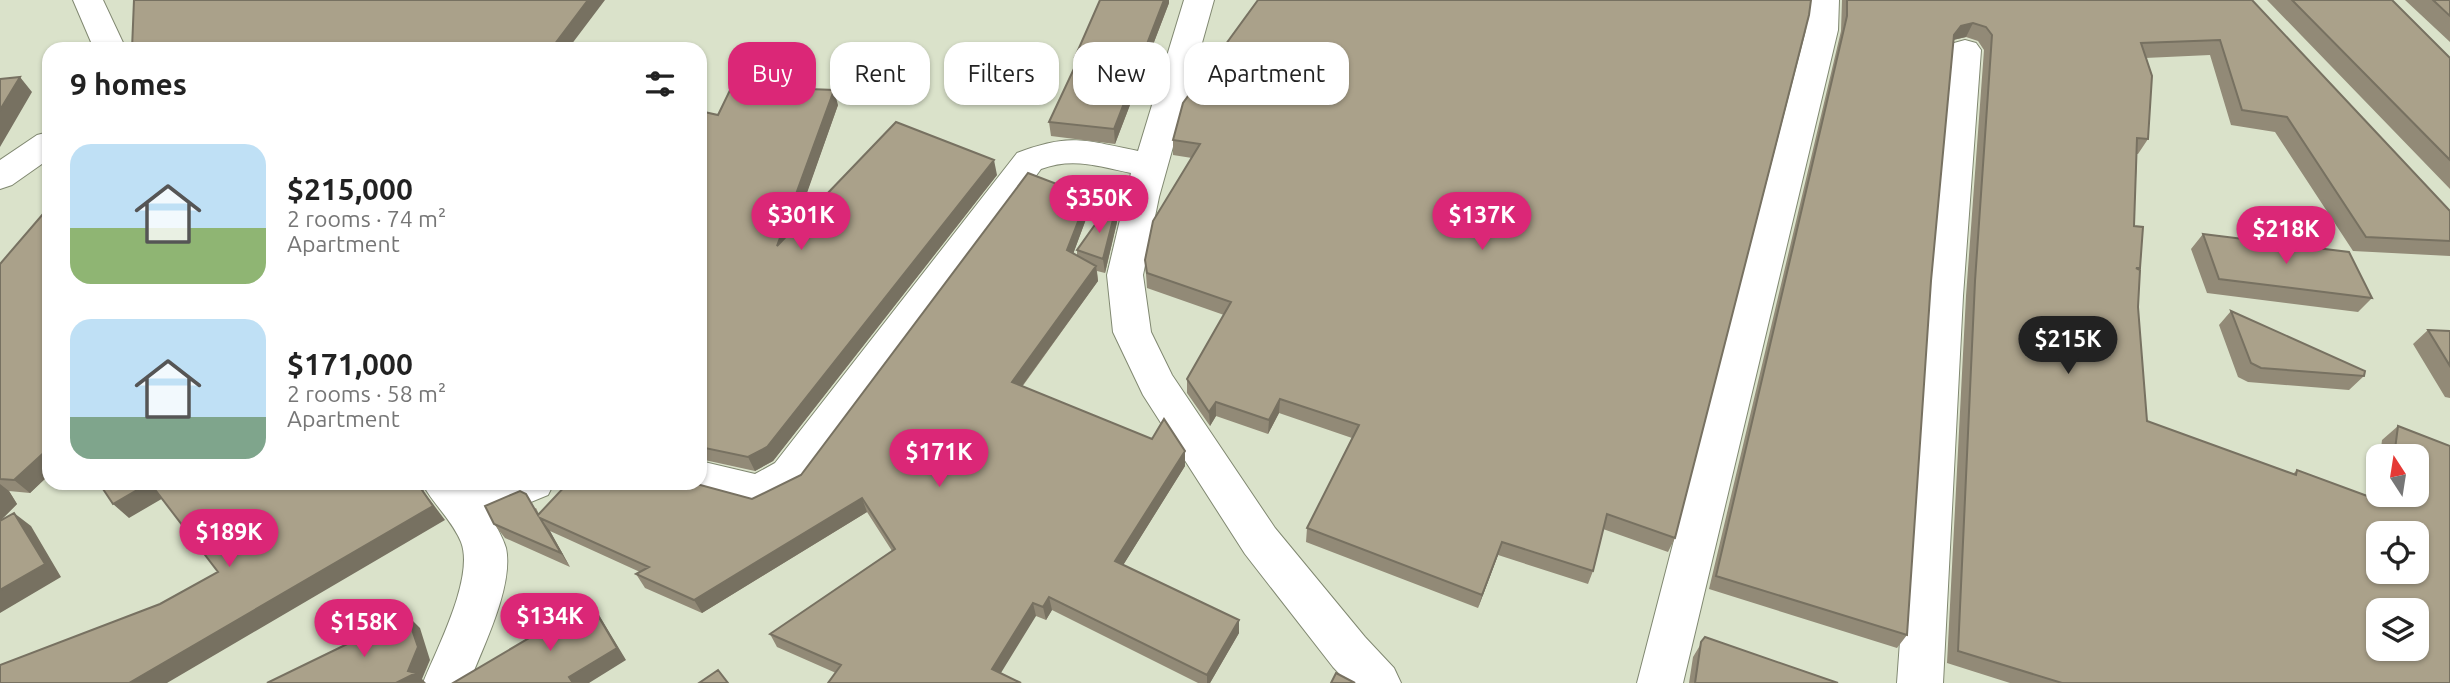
<!DOCTYPE html>
<meta charset="utf-8">
<style>
body{margin:0;font-family:Ubuntu,sans-serif;background:#f6f6f6;color:#222;height:100vh;display:flex;flex-direction:column;font-size:26px;white-space:nowrap}
*{box-sizing:border-box;margin:0}
p{font-size:23px;color:#767676}
.icon{flex:none;width:38px;height:38px;fill:none;stroke:currentColor;stroke-width:2;stroke-linecap:round;stroke-linejoin:round}
.map{position:relative;flex:1;overflow:hidden}
.sheet{position:absolute;left:42px;top:42px;width:665px;height:448px;display:flex;flex-direction:column;background:#fff;border-radius:21px;box-shadow:0 2px 5px #0004}
.sheet>*{flex:none}
.top-card{position:absolute;left:728px;top:42px;width:665px;height:63px;display:flex;gap:14px}
.needle{width:46px;rotate:348deg}
.controls{position:absolute;left:2366px;top:444px;display:grid;gap:14px}
.controls a{display:grid;place-items:center;width:63px;height:63px;border-radius:14px;background:#fff;box-shadow:0 2px 5px #0004;font-size:35px}
.price{position:absolute;translate:-50% -60px;padding:0 16px;border-radius:24px;background:#db2777;color:#fff;font-size:23px;line-height:46px;filter:drop-shadow(0 2px 4px #0008)}
.price::after{content:'';position:absolute;left:50%;top:42px;width:21px;height:16px;margin-left:-10px;background:inherit;clip-path:polygon(0 0,100% 0,50% 100%)}
.price.on{background:#222;color:#fff}
ul{padding:0;list-style:none}
li{display:flex;align-items:center;gap:21px;height:175px;padding:0 28px}
li span{display:grid;place-items:center;flex:none;width:196px;height:140px;border-radius:21px;color:#555}
li>.icon{margin-inline-start:auto}
span .icon{width:84px;height:84px;fill:#fffc;stroke-width:1}
li b{font-size:30px}
h2{display:flex;justify-content:space-between;align-items:center;height:84px;padding:0 28px;font-size:30px}
.chip{padding:0 24px;border-radius:21px;background:#fff;box-shadow:0 2px 5px #0004;font-size:24px;line-height:63px}
.chip.on{background:#db2777;color:#fff}
.map>svg:first-child{display:block}
.lines{fill:none;stroke-linecap:round;stroke-linejoin:round}
.minor-casing{stroke:#808871;stroke-width:2}
.minor{fill:#fff;fill-rule:evenodd}
.wall{fill:#928a77;fill-rule:evenodd}
.shaded-wall{fill:#777161}
.building{fill:#aaa18a;stroke:#777161;stroke-width:2;fill-rule:evenodd}
</style>
<div class="map">
<svg width="2450" height="683" viewBox="0 0 2450 683">
<rect width="100%" height="100%" fill="#dae2ca"/>
<g class="lines">
<g class="minor-casing">
<path id="minor" d="M73,0H103L126,49H94Z
M1184,0H1214L1159,197L1143,275L1151,332L1172,375L1275,528L1365,637L1394,668L1401,683H1348L1333,667L1245,554L1143,395L1113,332L1107,275L1131,173C1099,166 1072,157 1041,169L805,487L759,510L685,490L682,483H700V461L755,474L775,463L1017,153C1070,133 1084,140 1138,151Z
M1809,0H1839L1838,30L1683,683H1637L1806,30Z
M1965,40L1976,43L1981,50L1963,296L1943,683H1897L1925,296L1949,50L1954,43Z
M49,132V159L12,185L0,189V160L37,135Z
M422,483H468L473,489L487,483H554L548,495L492,518C497,528 503,538 506,548C514,586 483,647 469,683H423C436,650 475,577 461,542C452,520 433,504 422,483Z"/>
</g>
<use href="#minor" class="minor"/>
</g>
<path class="wall" d="M1100,0H1169V3L1115,144L1051,136L1049,122L1076,65L1075,57Z
M1842,0H2252L2450,211V256L2353,251L2275,132L2231,125L2210,55L2145,58L2152,76L2148,139L2138,154H2137L2134,226L2143,227L2138,307L2147,421L2293,474L2297,470L2375,499L2378,472V495H2417V457H2380L2382,440L2398,426L2450,446V683H2010L1947,663L1966,296L1984,50L1978,41L1966,37L1953,40L1931,281L1907,635L1897,648L1709,589L1841,31ZM2378,534H2417V572H2378ZM2378,611H2417V649H2378Z
M2267,0H2392L2450,58V189Z
M2405,0H2450V42Z
M1183,103L1675,538L1668,552L1603,529L1593,571L1588,584L1498,555L1478,608L1306,542L1307,528L1352,438L1279,413L1268,434L1216,416L1210,426L1187,393V379L1224,315L1147,288L1145,260L1192,158L1173,155V140Z
M838,105L794,228L997,175L773,461L755,471L700,459V111L718,115Z
M1088,196L1089,211L1073,254L1077,256V250L1116,208L1117,222L1105,273L1097,271L1098,281L1022,387L1152,439L1185,451V466L1123,565L1239,620V633L1210,683H1198L1052,610L1046,620L1036,616L836,673L777,647L770,634L892,551L867,512L702,613L645,588L636,574L640,572L550,531L570,567L505,538L494,524L536,508L539,514L752,499L801,475Z
M49,207V475L30,493L9,491L17,504L0,521V264Z
M2203,234L2372,298L2358,312L2207,293L2191,249Z
M2231,311L2364,376L2349,390L2248,382L2238,377L2219,325Z
M2428,330L2450,331V398L2445,397L2413,344Z
M1705,637L1838,683H1689L1693,657Z"/>
<path class="shaded-wall" d="M588,0H605L568,49H551Z
M1164,0H1169V3L1115,144L1114,129Z
M1973,23L1966,37L1953,40L1954,35L1961,26Z
M20,77L32,92L0,147V110Z
M834,90L838,105L783,261L777,246Z
M994,160L997,175L773,461L755,471L748,457Z
M1088,196L1089,211L1069,265L1067,250Z
M1116,208L1117,222L1105,273L1103,259Z
M1096,266L1098,281L1014,397L1012,382Z
M1280,399L1279,413L1268,434L1269,420Z
M1216,402V416L1210,426L1209,412Z
M49,448V475L30,493L14,480Z
M1185,451V466L1117,575L1115,561Z
M149,483L165,497L129,518L113,504Z
M417,483H421L424,492L445,520L167,683H129Z
M0,484L9,491L17,504L0,521Z
M862,498L867,512L702,613L694,600Z
M14,513L31,526L61,577L0,613V590Z
M540,518L550,531L570,567L561,553Z
M1502,542L1498,555L1478,608L1482,595Z
M1049,597L1052,610L1046,620L1043,607Z
M590,602L599,615L626,660L589,683H573L569,677Z
M1033,603L1036,616L996,681L992,669Z
M407,615L420,628L430,660L422,679L426,683H396Z
M1239,620V633L1210,683H1207V675Z"/>
<path class="building" d="M134,0H588L551,49H132Z
M1100,0H1164L1114,129L1049,122L1079,58L1075,57Z
M1258,0H1811L1809,15L1675,538L1607,514L1593,571L1502,542L1482,595L1307,528L1359,425L1280,399L1269,420L1216,402L1209,412L1187,379L1231,302L1147,273L1145,260L1153,221L1200,144L1173,140L1183,103Z
M1847,0H2252L2450,211V241L2366,237L2287,117L2242,110L2220,40L2141,43L2152,76L2148,139L2137,138L2134,226L2143,227L2140,268H2136L2140,270L2138,307L2147,421L2296,475L2297,470L2389,504L2390,495H2417V457H2394L2398,426L2450,446V683H2062L1958,651L1975,281L1992,35L1986,27L1973,23L1961,26L1954,35L1931,281L1907,635L1716,576L1847,16ZM2378,534H2417V572H2378ZM2378,611H2417V649H2378Z
M2292,0H2392L2450,58V160Z
M2433,0H2450V16Z
M20,77L0,110V79Z
M732,86L834,90L777,246L896,122L994,160L767,447L748,457L700,447V111L718,115Z
M1028,173L1088,196L1067,250L1096,266L1012,382L1152,439L1164,419L1185,451L1115,561L1239,620L1207,675L1049,597L1043,607L1033,603L992,669L1021,683H828L841,665L770,634L895,549L862,498L694,600L636,574L649,567L540,518L561,553L494,524L485,506L520,491L526,494L538,515L568,483H693L752,499L801,475Z
M1109,205L1116,208L1103,259L1077,250Z
M49,207V448L14,480L0,479V264Z
M2203,234L2349,252L2372,298L2219,279Z
M2231,311L2365,371L2364,376L2261,368L2251,363Z
M2428,330L2450,331V366Z
M99,483H149L113,504Z
M150,483H417L433,506L129,683H0V665L160,604L218,572Z
M14,513L45,564L0,590V521Z
M590,602L617,648L569,677L573,683H453Z
M407,615L418,647L408,671L416,673L396,683H267Z
M1705,637L1838,683H1695L1701,642Z
M718,670L728,683H699Z
M1336,673L1355,683H1331Z"/>
</svg>
<div class="controls">
<a><svg class="needle" viewBox="-14 -14 28 28"><path d="M0-13l5 13h-10z" fill="#e53935"/><path d="M0 13l5-13h-10z" fill="#767676"/></svg></a>
<a><svg class="icon" aria-label="locate" viewBox="0 0 24 24"><circle cx="12" cy="12" r="6"/><path d="M12 2v4M12 18v4M2 12h4M18 12h4"/></svg></a>
<a><svg class="icon" aria-label="layers" viewBox="0 0 24 24"><path d="M12 4l9 5-9 5-9-5zM3 14l9 5 9-5"/></svg></a>
</div>
<b class="price" style="left:1099px;top:235px">$350K</b>
<b class="price" style="left:801px;top:252px">$301K</b>
<b class="price" style="left:1482px;top:252px">$137K</b>
<b class="price" style="left:2286px;top:266px">$218K</b>
<b class="price on" style="left:2068px;top:376px">$215K</b>
<b class="price" style="left:939px;top:489px">$171K</b>
<b class="price" style="left:229px;top:569px">$189K</b>
<b class="price" style="left:550px;top:653px">$134K</b>
<b class="price" style="left:364px;top:659px">$158K</b>
<div class="top-card">
<a class="chip on">Buy</a>
<a class="chip">Rent</a>
<a class="chip">Filters</a>
<a class="chip">New</a>
<a class="chip">Apartment</a>
</div>
<section class="sheet">
<h2>9 homes<svg class="icon" aria-label="filters" viewBox="0 0 24 24"><path d="M4 7h16M4 17h16"/><circle cx="9" cy="7" r="2"/><circle cx="15" cy="17" r="2"/></svg></h2>
<ul>
<li><span style="background:linear-gradient(#bfe0f5 60%,#8fb573 0)"><svg class="icon" aria-label="home" viewBox="0 0 24 24"><path d="M3 11l9-7 9 7M6 9v11h12V9"/></svg></span><div><b>$215,000</b><p>2 rooms · 74 m²</p><p>Apartment</p></div></li>
<li><span style="background:linear-gradient(#bfe0f5 70%,#7fa58c 0)"><svg class="icon" aria-label="home" viewBox="0 0 24 24"><path d="M3 11l9-7 9 7M6 9v11h12V9"/></svg></span><div><b>$171,000</b><p>2 rooms · 58 m²</p><p>Apartment</p></div></li>
</ul>
</section>
</div>
